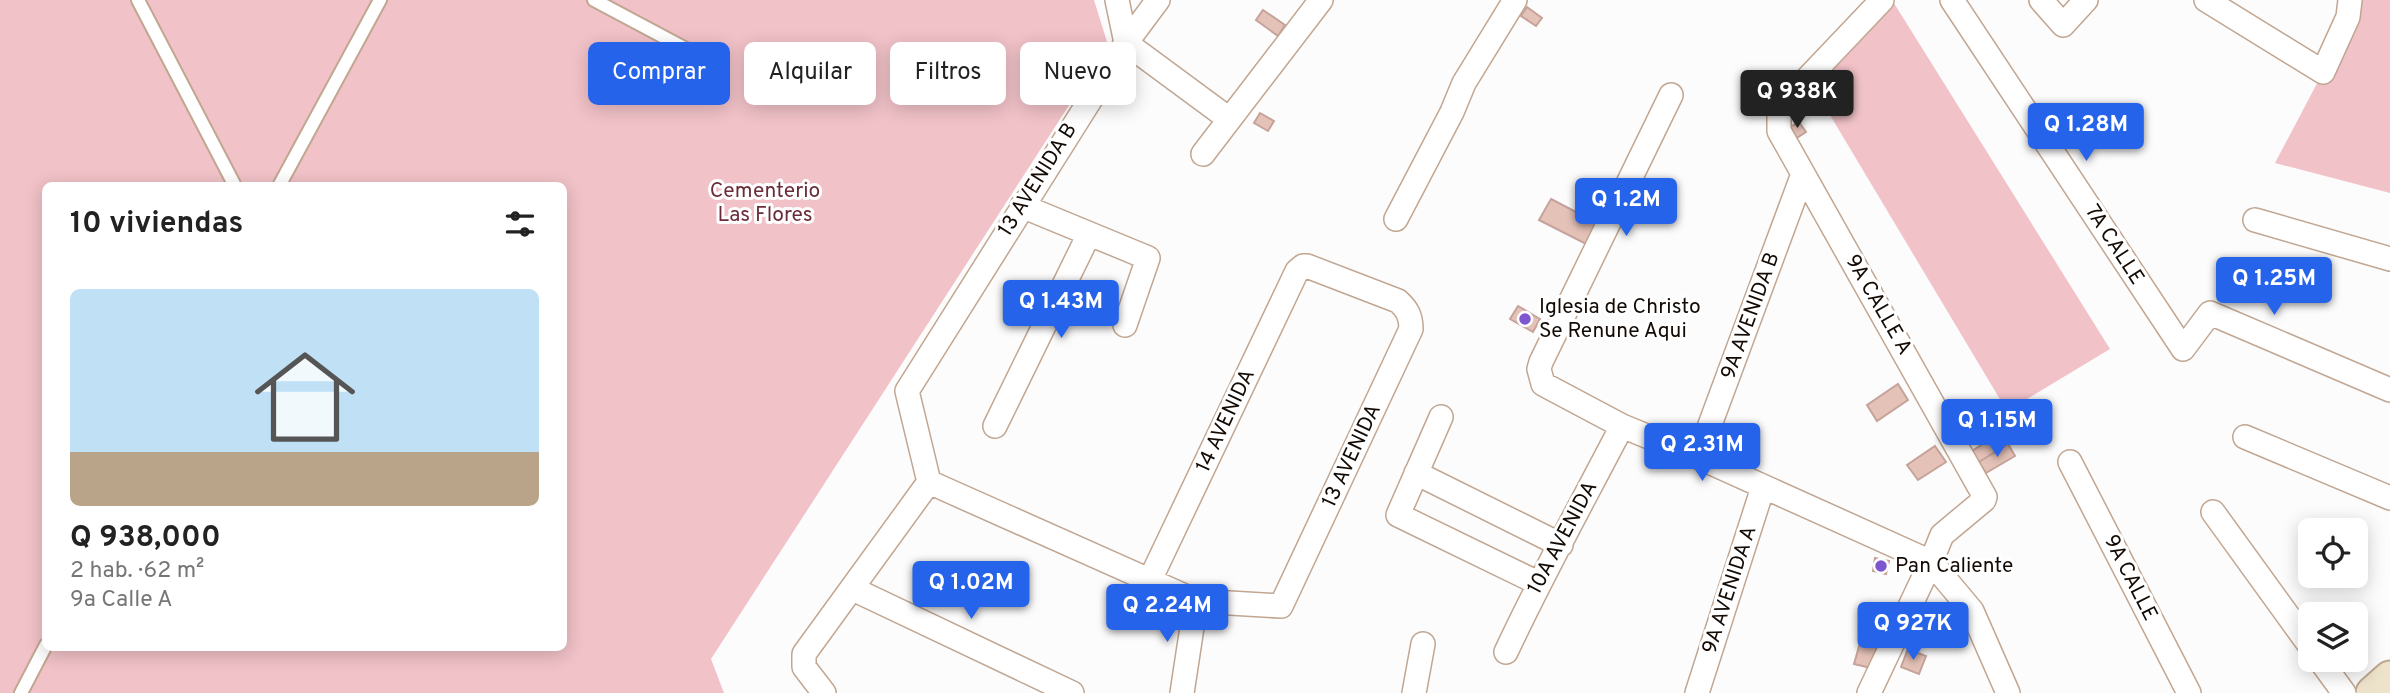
<!DOCTYPE html>
<html lang="es">
<meta charset="utf-8">
<style>
body{margin:0;font-family:Overpass,sans-serif;background:#f2f2f2;color:#222;height:100vh;display:flex;flex-direction:column;font-size:26px;white-space:nowrap}
*{box-sizing:border-box;margin:0}
p{font-size:23px;color:#767676}
.icon{flex:none;width:38px;height:38px;fill:none;stroke:currentColor;stroke-width:2;stroke-linecap:round;stroke-linejoin:round}
.map{position:relative;flex:1;overflow:hidden}
.details{position:absolute;left:42px;top:182px;width:525px;height:469px;display:flex;flex-direction:column;background:#fff;border-radius:10px;box-shadow:0 4px 18px #0003}
.details>*{flex:none}
.guide{position:absolute;left:588px;top:42px;width:665px;height:63px;display:flex;gap:14px}
.controls{position:absolute;left:2298px;top:518px;display:grid;gap:14px}
.controls a{display:grid;place-items:center;width:70px;height:70px;border-radius:10px;background:#fff;box-shadow:0 4px 18px #0003;font-size:35px}
.price{position:absolute;translate:-50% -60px;padding:0 16px;border-radius:7px;background:#2563eb;color:#fff;font-size:23px;line-height:46px;filter:drop-shadow(0 2px 4px #0008)}
.price::after{content:'';position:absolute;left:50%;top:42px;width:21px;height:16px;margin-left:-10px;background:inherit;clip-path:polygon(0 0,100% 0,50% 100%)}
.price.selected{background:#222;color:#fff}
ul{padding:0;list-style:none}
li{display:grid;align-content:center;gap:14px;height:371px;padding:0 28px}
li+li{border-top:2px solid #e0e0e0}
li span{display:grid;place-items:center;height:217px;border-radius:10px;color:#555}
li>.icon{margin-inline-start:auto}
span .icon{width:126px;height:126px;fill:#fffc;stroke-width:1}
li b{font-size:30px}
h2{display:flex;justify-content:space-between;align-items:center;height:84px;padding:0 28px;font-size:30px}
.tag{padding:0 24px;border-radius:10px;background:#fff;box-shadow:0 4px 18px #0003;font-size:24px;line-height:63px}
.tag.selected{background:#2563eb;color:#fff}
.map>svg:first-child{display:block}
.green{fill:#f1c2c8;fill-rule:evenodd}
.building{fill:#e5c2b8;stroke:#c6a39a;stroke-width:2}
.lines{fill:none;stroke-linecap:round;stroke-linejoin:round}
.service-casing{stroke:#c1a691;stroke-width:16}
.minor-casing{stroke:#c1a691;stroke-width:26}
.secondary-casing{stroke:#c1a691;stroke-width:37}
.service{stroke:#fff;stroke-width:12}
.minor{stroke:#fff;stroke-width:23}
.secondary{stroke:#ede2ca;stroke-width:33}
.poi-dot{fill:#7d56d0;stroke:#fff;stroke-width:2.5}
.labels{text-anchor:middle;dominant-baseline:central;stroke-width:6;stroke-linejoin:round;paint-order:stroke}
.street-label{font-size:21px;fill:#130a04;stroke:#fff}
.park-label{font-size:21px;fill:#6b2c39;stroke:#fff}
.poi-label{font-size:21px;fill:#130a04;stroke:#fff;text-anchor:start}
</style>
<div class="map">
<svg width="2390" height="693" viewBox="0 0 2390 693">
<rect width="100%" height="100%" fill="#fcfcfc"/>
<path class="green" d="M0,0H1094L1108,45L711,659L724,693H0ZM46,186H564V648H46Z
M1892,0L2110,349L2007,411L1815,90L1844,47Z
M2350,0H2390V193L2275,163L2323,72Z"/>
<path class="building" d="M1527,7L1542,18L1536,26L1521,16Z
M1263,10L1285,25L1278,36L1256,20Z
M1260,113L1274,121L1268,131L1254,123Z
M1799,122L1806,132L1795,139L1788,128Z
M1551,199L1599,224L1588,245L1539,220Z
M1518,306L1540,319L1533,332L1510,319Z
M1898,384L1908,400L1877,421L1867,405Z
M2001,432L2008,444L1979,462L1972,451Z
M2008,444L2015,456L1986,473L1979,462Z
M1935,446L1946,462L1918,480L1907,465Z
M1875,558L1889,561L1886,574L1873,571Z
M1860,643L1877,648L1871,668L1854,664Z
M1908,649L1926,656L1919,674L1901,667Z"/>
<g class="lines">
<g class="service-casing">
<path id="service" d="M138,0L235,186
M594,0L720,67
M279,186L380,0
M21,693L46,645"/>
</g>
<g class="minor-casing">
<path id="minor" d="M1117,0L1126,43L1229,119
M1952,0L2183,349L2210,313L2390,390
M2041,0L2063,25L2086,0
M2206,0L2323,72L2348,17L2350,0
M1671,95L1541,362L1539,369L1543,384L1622,426L1698,457L1931,562L1972,611L2008,693
M1203,154L1321,0
M1022,206L1148,258L1125,325
M1396,219L1452,112L1464,83L1515,0
M2255,220L2390,259
M1441,417L1398,515L1538,583
M995,426L1089,234
M2245,437L2390,498
M1698,457L1803,174
M2070,462L2189,693
M1416,473L1561,545
M929,482L1196,601L1281,606L1411,329C1411,316 1407,309 1398,301L1307,266H1303L1297,271L1149,582
M929,482L907,391L1126,43L1158,0
M2213,512L2310,646
M853,589L1072,693
M1506,652C1542,575 1583,501 1622,426
M2320,660L2344,693
M824,693L804,667V654L929,482
M1182,693L1196,601
M1414,693L1423,644
M1697,693L1763,487
M1869,693L1931,562L1942,535L1984,500L1985,497L1779,131V116L1787,100L1882,0"/>
</g>
<g class="secondary-casing">
<path id="secondary" d="M2373,693L2390,678"/>
</g>
<use href="#service" class="service"/>
<use href="#minor" class="minor"/>
<use href="#secondary" class="secondary"/>
</g>
<g class="poi-dot">
<circle cx="1525" cy="319" r="7"/>
<circle cx="1881" cy="566" r="7"/>
</g>
<g class="labels">
<g class="street-label">
<text transform="translate(1038 180) rotate(-58)">13 AVENIDA B</text>
<text transform="translate(2114 245) rotate(57)">7A CALLE</text>
<text transform="translate(1878 305) rotate(60)">9A CALLE A</text>
<text transform="translate(1751 316) rotate(-70)">9A AVENIDA B</text>
<text transform="translate(1226 421) rotate(-65)">14 AVENIDA</text>
<text transform="translate(1352 456) rotate(-65)">13 AVENIDA</text>
<text transform="translate(1563 538) rotate(-62)">10A AVENIDA</text>
<text transform="translate(2130 578) rotate(63)">9A CALLE</text>
<text transform="translate(1730 590) rotate(-72)">9A AVENIDA A</text>
</g>
<g class="park-label">
<text x="765" y="191">Cementerio<tspan x="765" dy="24">Las Flores</tspan></text>
</g>
<g class="poi-label">
<text x="1539" y="307">Iglesia de Christo<tspan x="1539" dy="24">Se Renune Aqui</tspan></text>
<text x="1895" y="566">Pan Caliente</text>
</g>
</g>
</svg>
<div class="controls">
<a><svg class="icon" aria-label="locate" viewBox="0 0 24 24"><circle cx="12" cy="12" r="6"/><path d="M12 2v4M12 18v4M2 12h4M18 12h4"/></svg></a>
<a><svg class="icon" aria-label="layers" viewBox="0 0 24 24"><path d="M12 4l9 5-9 5-9-5zM3 14l9 5 9-5"/></svg></a>
</div>
<b class="price selected" style="left:1797px;top:130px">Q 938K</b>
<b class="price" style="left:2086px;top:163px">Q 1.28M</b>
<b class="price" style="left:1626px;top:238px">Q 1.2M</b>
<b class="price" style="left:2274px;top:317px">Q 1.25M</b>
<b class="price" style="left:1061px;top:340px">Q 1.43M</b>
<b class="price" style="left:1997px;top:459px">Q 1.15M</b>
<b class="price" style="left:1702px;top:483px">Q 2.31M</b>
<b class="price" style="left:971px;top:621px">Q 1.02M</b>
<b class="price" style="left:1167px;top:644px">Q 2.24M</b>
<b class="price" style="left:1913px;top:662px">Q 927K</b>
<div class="guide">
<a class="tag selected">Comprar</a>
<a class="tag">Alquilar</a>
<a class="tag">Filtros</a>
<a class="tag">Nuevo</a>
</div>
<section class="details">
<h2>10 viviendas<svg class="icon" aria-label="filters" viewBox="0 0 24 24"><path d="M4 7h16M4 17h16"/><circle cx="9" cy="7" r="2"/><circle cx="15" cy="17" r="2"/></svg></h2>
<ul>
<li><span style="background:linear-gradient(#bfe0f5 75%,#b9a48a 0)"><svg class="icon" aria-label="home" viewBox="0 0 24 24"><path d="M3 11l9-7 9 7M6 9v11h12V9"/></svg></span><div><b>Q 938,000</b><p>2 hab. · 62 m²</p><p>9a Calle A</p></div></li>
</ul>
</section>
</div>
